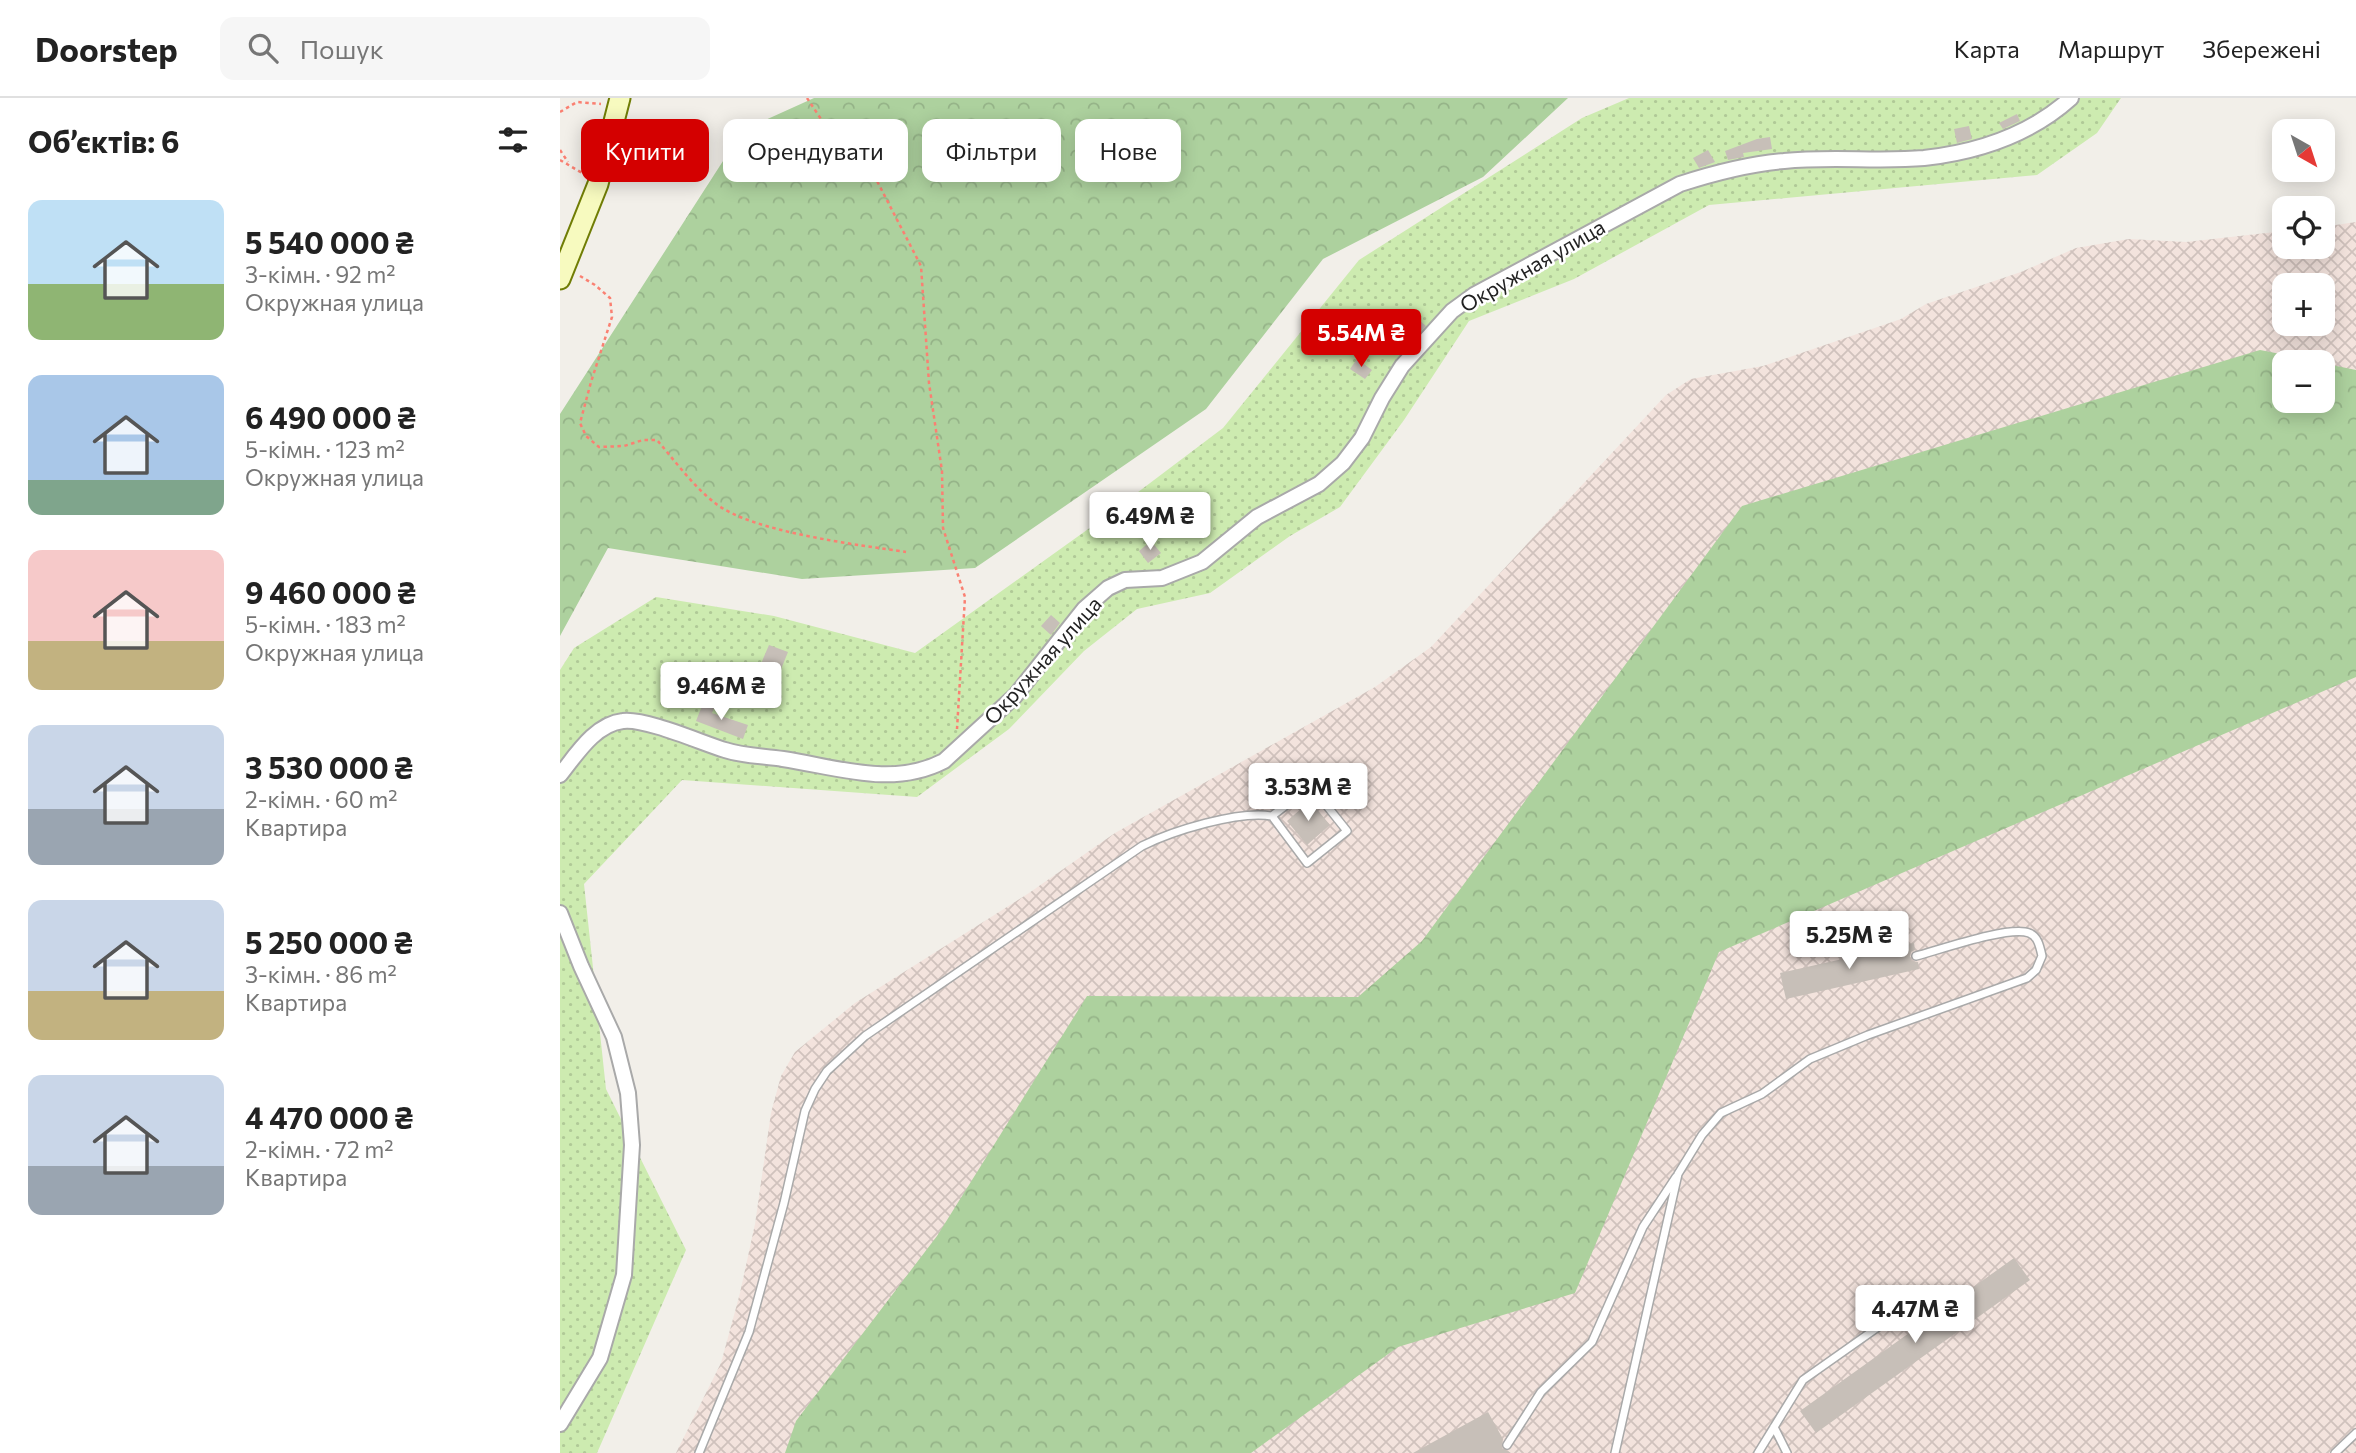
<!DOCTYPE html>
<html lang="uk">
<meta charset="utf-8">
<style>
body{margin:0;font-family:Commissioner,sans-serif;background:#f6f6f6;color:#222;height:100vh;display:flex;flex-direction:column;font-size:26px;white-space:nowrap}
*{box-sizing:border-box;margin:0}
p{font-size:23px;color:#767676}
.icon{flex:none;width:38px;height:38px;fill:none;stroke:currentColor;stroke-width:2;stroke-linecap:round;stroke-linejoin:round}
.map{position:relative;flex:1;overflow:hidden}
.sheet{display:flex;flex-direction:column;background:#fff;width:560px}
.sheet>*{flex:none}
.banner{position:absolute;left:21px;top:21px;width:665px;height:63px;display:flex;gap:14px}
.needle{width:46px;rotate:141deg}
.controls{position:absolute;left:1712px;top:21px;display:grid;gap:14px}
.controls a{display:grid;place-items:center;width:63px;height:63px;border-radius:14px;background:#fff;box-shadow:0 4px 18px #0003;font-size:35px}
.price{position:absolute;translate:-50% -60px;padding:0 16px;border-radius:7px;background:#fff;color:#222;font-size:23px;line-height:46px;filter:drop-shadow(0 2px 4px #0008)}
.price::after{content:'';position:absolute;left:50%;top:42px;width:21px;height:16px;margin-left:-10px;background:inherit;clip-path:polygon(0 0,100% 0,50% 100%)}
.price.active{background:#d40000;color:#fff}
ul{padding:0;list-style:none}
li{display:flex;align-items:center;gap:21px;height:175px;padding:0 28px}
li span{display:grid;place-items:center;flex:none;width:196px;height:140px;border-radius:14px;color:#555}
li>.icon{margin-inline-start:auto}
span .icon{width:84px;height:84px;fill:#fffc;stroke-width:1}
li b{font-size:30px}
h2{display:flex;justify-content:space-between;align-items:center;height:84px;padding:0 28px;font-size:30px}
.chip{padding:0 24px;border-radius:14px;background:#fff;box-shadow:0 4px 18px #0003;font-size:24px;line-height:63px}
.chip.active{background:#d40000;color:#fff}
header{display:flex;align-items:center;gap:42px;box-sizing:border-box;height:98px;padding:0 35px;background:#fff;border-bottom:2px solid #e0e0e0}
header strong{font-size:33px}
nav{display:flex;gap:38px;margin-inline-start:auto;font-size:24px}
.search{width:490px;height:63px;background:#f6f6f6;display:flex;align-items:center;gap:18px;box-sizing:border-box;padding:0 24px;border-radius:14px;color:#767676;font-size:26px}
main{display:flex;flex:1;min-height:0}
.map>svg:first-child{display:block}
.military{fill:url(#military-cross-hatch);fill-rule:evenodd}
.forest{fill:url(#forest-crowns)}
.garden{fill:url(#garden-dots)}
.building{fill:#c7bfb8}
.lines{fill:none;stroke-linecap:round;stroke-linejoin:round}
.service-casing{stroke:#a9a9a9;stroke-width:10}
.minor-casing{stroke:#a9a9a9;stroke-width:18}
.secondary-casing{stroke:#707d05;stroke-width:23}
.path{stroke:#fa8072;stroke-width:2.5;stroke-dasharray:3.5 3.5;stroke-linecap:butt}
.service{stroke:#fff;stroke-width:7}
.minor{stroke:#fff;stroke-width:14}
.secondary{stroke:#f7fabf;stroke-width:19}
.labels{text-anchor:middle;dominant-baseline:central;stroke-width:5;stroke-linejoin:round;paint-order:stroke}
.street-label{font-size:21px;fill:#222;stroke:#fff}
</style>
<header>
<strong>Doorstep</strong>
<div class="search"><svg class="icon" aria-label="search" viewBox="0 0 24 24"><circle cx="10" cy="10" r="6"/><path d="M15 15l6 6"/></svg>Пошук</div>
<nav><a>Карта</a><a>Маршрут</a><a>Збережені</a></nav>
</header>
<main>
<section class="sheet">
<h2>Об’єктів: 6<svg class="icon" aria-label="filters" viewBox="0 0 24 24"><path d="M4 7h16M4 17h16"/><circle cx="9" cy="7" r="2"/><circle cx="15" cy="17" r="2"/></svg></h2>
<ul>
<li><span style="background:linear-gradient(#bfe0f5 60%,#8fb573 0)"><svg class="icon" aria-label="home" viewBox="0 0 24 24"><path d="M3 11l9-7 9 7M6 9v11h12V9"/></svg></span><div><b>5 540 000 ₴</b><p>3-кімн. · 92 m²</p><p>Окружная улица</p></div></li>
<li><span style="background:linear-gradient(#a9c7e8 75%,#7fa58c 0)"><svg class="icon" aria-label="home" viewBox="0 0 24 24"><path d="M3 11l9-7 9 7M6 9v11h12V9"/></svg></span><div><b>6 490 000 ₴</b><p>5-кімн. · 123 m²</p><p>Окружная улица</p></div></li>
<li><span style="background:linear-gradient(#f6c9c9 65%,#c2b280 0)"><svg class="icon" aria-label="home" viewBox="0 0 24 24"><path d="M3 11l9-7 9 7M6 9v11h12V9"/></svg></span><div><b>9 460 000 ₴</b><p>5-кімн. · 183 m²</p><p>Окружная улица</p></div></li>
<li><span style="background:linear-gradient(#c9d6e8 60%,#9aa5b1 0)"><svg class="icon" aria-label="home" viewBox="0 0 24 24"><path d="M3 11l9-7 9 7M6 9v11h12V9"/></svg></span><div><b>3 530 000 ₴</b><p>2-кімн. · 60 m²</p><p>Квартира</p></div></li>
<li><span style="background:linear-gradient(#c9d6e8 65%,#c2b280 0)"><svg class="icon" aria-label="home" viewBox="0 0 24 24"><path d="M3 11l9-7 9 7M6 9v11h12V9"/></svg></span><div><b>5 250 000 ₴</b><p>3-кімн. · 86 m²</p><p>Квартира</p></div></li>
<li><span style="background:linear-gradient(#c9d6e8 65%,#9aa5b1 0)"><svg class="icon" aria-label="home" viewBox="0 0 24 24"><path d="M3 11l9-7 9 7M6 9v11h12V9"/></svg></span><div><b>4 470 000 ₴</b><p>2-кімн. · 72 m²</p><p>Квартира</p></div></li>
</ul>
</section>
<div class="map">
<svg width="1796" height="1355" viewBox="0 0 1796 1355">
<defs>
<pattern id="military-cross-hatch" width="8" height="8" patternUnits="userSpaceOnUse" patternTransform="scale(1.75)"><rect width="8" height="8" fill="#f3e3dd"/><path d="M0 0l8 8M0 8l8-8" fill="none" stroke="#d0c2bd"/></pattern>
<pattern id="forest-crowns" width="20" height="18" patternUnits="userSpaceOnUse" patternTransform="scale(1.75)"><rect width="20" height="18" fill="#add19e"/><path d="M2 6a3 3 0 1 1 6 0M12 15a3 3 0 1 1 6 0" fill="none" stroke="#95b388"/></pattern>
<pattern id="garden-dots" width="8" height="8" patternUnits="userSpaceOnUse" patternTransform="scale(1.75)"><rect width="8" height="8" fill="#cdebb0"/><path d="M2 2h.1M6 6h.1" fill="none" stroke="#b0c997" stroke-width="1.8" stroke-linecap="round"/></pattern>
</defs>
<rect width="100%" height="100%" fill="#f2efe9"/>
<path class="military" d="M1796,124V1355H116L161,1265L180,1195L195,1126L211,1015L221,978L235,954L295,905L469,795L555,735L815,589L871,549L1106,297L1131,281L1203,268L1341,221L1366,206L1461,174L1516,150L1569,141L1626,144L1724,133V149H1762V129ZM1724,187H1762V226H1724ZM1724,264H1762V303H1724Z"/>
<path class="forest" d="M254,0H1008L923,79L763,161L646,311L415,470L242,481L48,450L0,538V316L183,32Z
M1700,252L1761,264H1724V303H1762V265L1796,272V579L1159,854L1015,1195L838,1249L691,1355H225L236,1323L377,1138L527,898L798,899L862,843L1182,408Z"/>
<path class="garden" d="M1069,0H1561L1537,35L1477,77L1149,107L1014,181L909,223L844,322L780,409L730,438L650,495L577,511L524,553L449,631L357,699L122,682L24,786L46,991L126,1152L37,1355H0V572L14,550L96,499L214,518L355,555L545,419L663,330L799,162L1022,20Z"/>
<path class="building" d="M1457,16L1460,23L1443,31L1439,25Z
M1409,28L1412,41L1397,45L1394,31Z
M1210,39L1212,51L1183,55L1184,59L1168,62L1165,53L1197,41Z
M1148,52L1155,64L1139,70L1133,60Z
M859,222L866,228L851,244L844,238Z
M797,261L812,272L805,281L790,271Z
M591,443L601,455L588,465L579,453Z
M491,517L500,525L491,537L481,528Z
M209,547L228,554L219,576L200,568Z
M144,603L155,608L152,615L188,627L183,641L136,623Z
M750,703L770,727L747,747L727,723Z
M1354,845L1355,852L1351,854L1350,859L1352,863L1358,864L1359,871L1226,901L1220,875Z
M1454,1160L1470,1182L1256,1335L1240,1313Z
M928,1314L943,1341L942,1350L951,1355H853Z"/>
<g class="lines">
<g class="service-casing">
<path id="service" d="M1214,1329L1227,1355
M947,1347L981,1294L1032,1244L1083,1129L1116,1079
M139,1355L189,1234L224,1105L245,1013L255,991L267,973L305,938L582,748C612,733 679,712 712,718L747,765L787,733L751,688L712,718
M1055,1355L1118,1076L1142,1037L1161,1015L1202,996L1250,961L1308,937L1467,880L1476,872L1482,858C1480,849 1478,838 1469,835C1450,827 1379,852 1356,858
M1198,1355L1243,1282L1338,1215
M1775,1355L1796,1335"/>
</g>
<g class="minor-casing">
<path id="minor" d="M0,677C16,657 35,626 63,623C85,620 142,645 165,652C183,658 204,658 223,661C277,669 332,690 384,663L455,598L524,511L548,490L565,482L602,480L642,464L697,419L759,386L783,365L802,340L822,300L842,268L892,213L914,197L1120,86C1154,75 1188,66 1224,63C1271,58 1318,64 1364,60C1418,54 1471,36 1511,0
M0,815L21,868L54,939L68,995L72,1047L64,1177L40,1260L0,1326"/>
</g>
<g class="secondary-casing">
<path id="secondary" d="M0,181L38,86L60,0"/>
</g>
<path class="path" d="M247,0L261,21L271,47L317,83L361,168L369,285L382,373L383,430L405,499L397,631
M0,14L17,4L41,6
M0,52L8,64
M0,62L24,76
M20,178L35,187L50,200L52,219L31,284L20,325L26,338L39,349L64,348L83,342H97C115,363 133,388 155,405C191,434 299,447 346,454"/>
<use href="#service" class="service"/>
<use href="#minor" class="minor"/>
<use href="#secondary" class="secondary"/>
</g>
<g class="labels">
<g class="street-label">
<text transform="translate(972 167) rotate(-30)">Окружная улица</text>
<text transform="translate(482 562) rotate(-48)">Окружная улица</text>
</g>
</g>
</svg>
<div class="controls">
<a><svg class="needle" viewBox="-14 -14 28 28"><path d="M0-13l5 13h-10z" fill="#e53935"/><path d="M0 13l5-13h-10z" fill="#767676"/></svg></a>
<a><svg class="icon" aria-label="locate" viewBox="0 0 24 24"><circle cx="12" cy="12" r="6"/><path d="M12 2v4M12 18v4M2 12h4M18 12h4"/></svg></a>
<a>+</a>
<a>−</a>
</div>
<b class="price active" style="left:801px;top:271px">5.54M ₴</b>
<b class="price" style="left:590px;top:454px">6.49M ₴</b>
<b class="price" style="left:161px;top:624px">9.46M ₴</b>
<b class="price" style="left:748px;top:725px">3.53M ₴</b>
<b class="price" style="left:1289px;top:873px">5.25M ₴</b>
<b class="price" style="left:1355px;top:1247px">4.47M ₴</b>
<div class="banner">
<a class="chip active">Купити</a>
<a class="chip">Орендувати</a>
<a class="chip">Фільтри</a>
<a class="chip">Нове</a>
</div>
</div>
</main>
